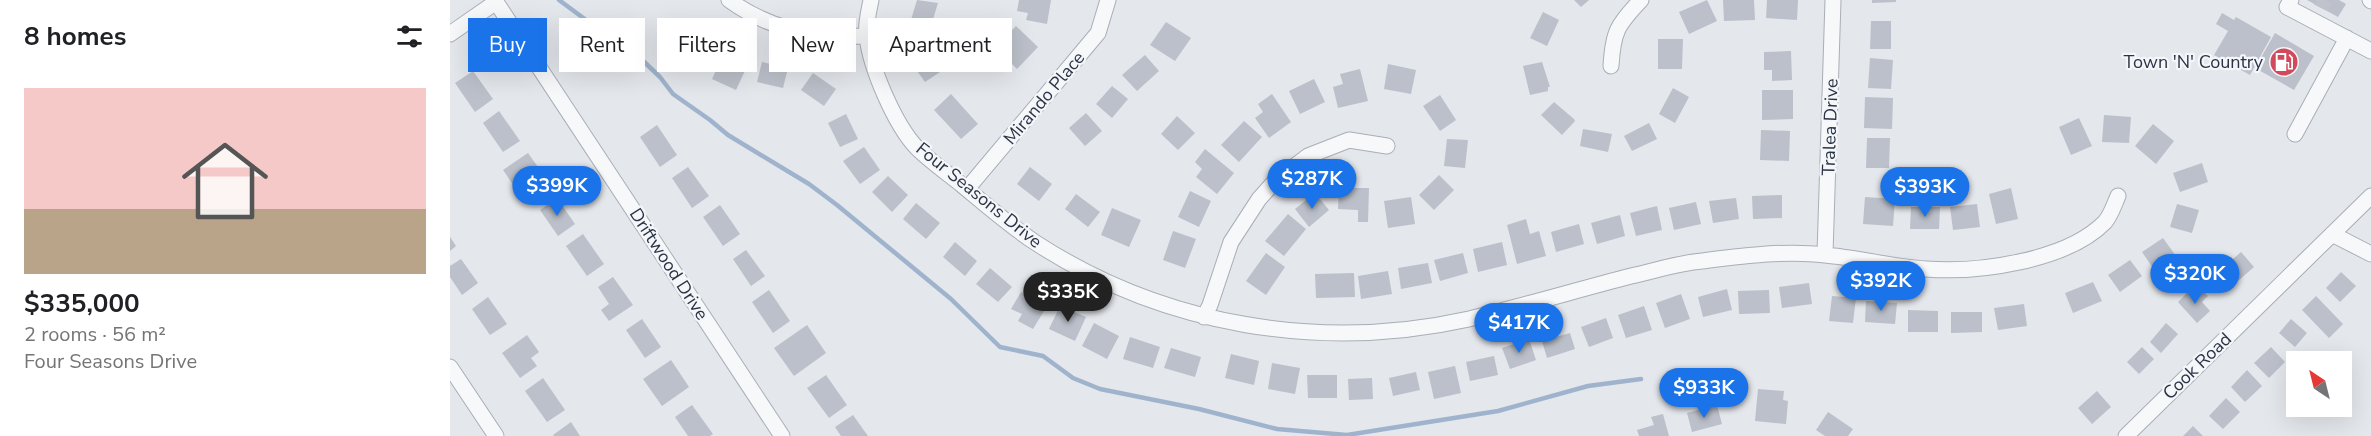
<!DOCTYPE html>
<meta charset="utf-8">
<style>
body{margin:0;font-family:"Nunito Sans",sans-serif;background:#f2f2f2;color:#202124;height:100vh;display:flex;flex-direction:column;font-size:22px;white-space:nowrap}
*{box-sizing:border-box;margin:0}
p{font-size:20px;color:#757577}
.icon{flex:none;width:33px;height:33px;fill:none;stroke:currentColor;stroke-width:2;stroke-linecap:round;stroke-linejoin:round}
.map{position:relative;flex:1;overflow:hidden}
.details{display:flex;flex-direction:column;background:#fff;width:450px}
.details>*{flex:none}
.top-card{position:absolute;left:18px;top:18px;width:570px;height:54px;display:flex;gap:12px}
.needle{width:39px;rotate:325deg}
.controls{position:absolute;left:1836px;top:351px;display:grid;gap:12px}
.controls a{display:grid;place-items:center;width:66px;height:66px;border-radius:0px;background:#fff;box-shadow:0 6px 24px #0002;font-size:30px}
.price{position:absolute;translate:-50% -51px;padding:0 14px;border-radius:21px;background:#1a73e8;color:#fff;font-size:20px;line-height:39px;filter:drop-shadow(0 2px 3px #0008)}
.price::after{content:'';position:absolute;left:50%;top:36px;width:18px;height:14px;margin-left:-9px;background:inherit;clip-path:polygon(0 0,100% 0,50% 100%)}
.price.current{background:#222;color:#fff}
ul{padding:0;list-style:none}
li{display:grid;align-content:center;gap:12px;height:318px;padding:0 24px}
li span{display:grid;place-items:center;height:186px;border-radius:0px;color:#555}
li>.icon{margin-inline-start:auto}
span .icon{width:108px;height:108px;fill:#fffc;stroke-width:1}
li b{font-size:26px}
h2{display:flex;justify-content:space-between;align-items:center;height:72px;padding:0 24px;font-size:26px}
.pill{padding:0 21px;border-radius:0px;background:#fff;box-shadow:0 6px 24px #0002;font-size:21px;line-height:54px}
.pill.current{background:#1a73e8;color:#fff}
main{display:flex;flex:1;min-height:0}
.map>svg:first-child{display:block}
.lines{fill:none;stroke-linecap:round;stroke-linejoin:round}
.stream{stroke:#9fb4cc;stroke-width:4.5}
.building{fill:#bbc0ca}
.minor-tunnel{stroke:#bfc3cb;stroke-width:15;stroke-dasharray:15 8;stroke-linecap:butt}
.minor-casing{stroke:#a9aeb7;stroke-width:17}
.minor{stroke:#f7f8fa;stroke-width:15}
.labels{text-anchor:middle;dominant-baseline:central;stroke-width:4.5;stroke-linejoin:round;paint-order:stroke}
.poi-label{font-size:18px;fill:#2b3445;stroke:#f4f6f9;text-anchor:end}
.street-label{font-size:18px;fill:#2b3445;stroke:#f4f6f9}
</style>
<main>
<section class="details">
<h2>8 homes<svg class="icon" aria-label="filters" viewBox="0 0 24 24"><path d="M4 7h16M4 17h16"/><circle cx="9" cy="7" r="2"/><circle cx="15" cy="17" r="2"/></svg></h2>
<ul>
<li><span style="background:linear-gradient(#f6c9c9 65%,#b9a48a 0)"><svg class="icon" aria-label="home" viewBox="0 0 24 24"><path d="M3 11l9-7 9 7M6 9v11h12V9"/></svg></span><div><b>$335,000</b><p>2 rooms · 56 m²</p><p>Four Seasons Drive</p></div></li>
</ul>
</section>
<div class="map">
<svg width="1921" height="436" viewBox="0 0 1921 436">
<rect width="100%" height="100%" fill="#e4e7ec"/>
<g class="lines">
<path class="stream" d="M109,0L136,20L165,34L210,77L223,94L260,120L278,135L359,184L387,205L501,299L550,347L593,356L623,378L650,389L749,409L827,429L897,435L1048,411L1138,386L1191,379"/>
</g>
<path class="building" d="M467,0L488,3L480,29L460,23Z
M569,0H601L597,24L576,20L578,13L567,11Z
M1124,0H1139L1131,7Z
M1257,0L1267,21L1239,34L1229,12Z
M1273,0H1304L1305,20L1274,21Z
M1317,0H1348L1347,20L1316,18Z
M1422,0H1446V2L1422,3Z
M1857,0H1889L1896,4L1888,17Z
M1093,12L1109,20L1097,46L1080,38Z
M1772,13L1784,20L1786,17L1821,37L1800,75L1764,55L1778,31L1766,24Z
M1421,21H1441V49H1420Z
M716,22L741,38L725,61L700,45Z
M244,24L266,39L254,56L232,42Z
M566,26L588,47L567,69L545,47Z
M1825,33L1864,56L1844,90L1805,68Z
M1208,39H1233L1232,69H1208Z
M480,46L496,68L475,82L460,61Z
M276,49L300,60L286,90L262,79Z
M1341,51L1342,80L1322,81V70H1314V52Z
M695,55L709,71L687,91L672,75Z
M1420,58L1443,60L1441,89L1418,88Z
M312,62L338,68L333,88L307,82Z
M1092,62L1100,87H1098V91L1080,95L1073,66Z
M938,64L966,70L961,94L934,89Z
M910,69L918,101L888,108L883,87L893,84L890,74Z
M23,71L43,99L25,112L5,83Z
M363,73L386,89L374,106L351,90Z
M864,79L875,102L850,114L839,91Z
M662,86L678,99L662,118L646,104Z
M1223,88L1239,97L1225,123L1209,114Z
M1312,90H1343V119L1312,120Z
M501,94L528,124L511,139L484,110Z
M822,94L841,122L819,138L805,118L813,112L808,104Z
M990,95L1006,120L990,131L973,106Z
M1415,97L1443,98L1442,129L1414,128Z
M1104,102L1124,119L1125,121L1112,135L1091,115Z
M49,111L70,141L53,152L33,123Z
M636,113L652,131L635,146L619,128Z
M396,114L408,139L390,147L378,123Z
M1654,115L1681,117L1679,143L1652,142Z
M727,116L745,133L728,150L711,134Z
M1629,118L1642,146L1621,155L1609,127Z
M794,121L812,137L789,162L771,145Z
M1199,123L1207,139L1182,151L1174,136Z
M1703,124L1724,141L1706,164L1685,146Z
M207,125L227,155L210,167L190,137Z
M1133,129L1162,134L1158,152L1130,146Z
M1311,130L1340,131L1339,161L1310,160Z
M1417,138H1440L1439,168H1416Z
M997,139L1018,140L1015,168L994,166Z
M414,147L430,170L410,184L393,161Z
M755,149L784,173L767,194L746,177L752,169L745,162Z
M78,153L98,181L82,193L75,183L66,189L53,170Z
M1752,163L1758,182L1730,192L1723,173Z
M238,167L259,196L242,208L222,178Z
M580,167L602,184L589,201L567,184Z
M989,175L1004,190L984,210L969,195Z
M438,176L458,195L442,212L422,192Z
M889,188H919L918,222H908V210L888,209Z
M1561,188L1568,219L1546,224L1539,194Z
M740,191L761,201L749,227L728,217Z
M865,193L879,210L859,227L845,209Z
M626,194L650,212L638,227L615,209Z
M1332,195V218L1303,219L1302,196Z
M961,197L965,224L938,228L934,201Z
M1415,197L1445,199L1443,226L1413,224Z
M107,198L125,224L108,236L90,210Z
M1286,198L1289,219L1263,223L1259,201Z
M1246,202L1251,224L1224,230L1219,208Z
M466,203L490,223L476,239L453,219Z
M1527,204L1530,227L1503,230L1500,207Z
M1727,204L1749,210L1742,233L1720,227Z
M270,205L290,234L273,246L253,217Z
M1207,206L1212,230L1186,236L1180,213Z
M1461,207H1490L1489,229H1460Z
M662,208L691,220L679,247L651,235Z
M838,214L856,229L834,256L815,241Z
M1170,215L1175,236L1147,244L1141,223Z
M1076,219L1080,234L1089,231L1096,256L1067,264L1057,225Z
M1129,224L1134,244L1106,252L1101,232Z
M723,231L746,239L735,268L713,260Z
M133,234L154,264L137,276L116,246Z
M0,237L6,246L0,251Z
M1713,238L1726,256L1705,271L1692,252Z
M505,242L527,261L515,276L493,257Z
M1052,242L1057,265L1028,272L1023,249Z
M296,250L315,276L301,286L283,259Z
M1791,252L1804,267L1781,287L1768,272Z
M816,253L835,267L816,295L796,281Z
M1013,253L1018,273L990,281L984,260Z
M11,259L28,283L12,295L0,277V266Z
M1680,260L1692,276L1670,292L1658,275Z
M978,263L982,283L951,289L948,268Z
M540,268L562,287L548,302L526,284Z
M938,271L942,294L911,299L908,276Z
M1891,272L1906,286L1890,302L1876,288Z
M904,273L905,297L866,298L865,274Z
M163,277L183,305L159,321L151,310L159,304L148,287Z
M1643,282L1652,301L1623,313L1615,293Z
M1359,283L1362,304L1332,308L1329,287Z
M1277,289L1282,310L1253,317L1248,297Z
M1741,289L1745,294L1751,289L1758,296L1752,302L1760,311L1747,323L1728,302Z
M319,290L340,321L323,333L302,302Z
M1319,290L1320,313L1289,314L1288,291Z
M571,292L597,306L583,329L568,321L572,314L561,309Z
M1231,294L1240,319L1215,328L1206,303Z
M1382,296L1406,298L1403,323L1379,321Z
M1866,296L1893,324L1879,338L1852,310Z
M38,297L57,324L40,335L22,309Z
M1416,301L1447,303L1445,324L1415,322Z
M1574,304L1577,326L1548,330L1544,308Z
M610,306L636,317L625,341L599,329Z
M1194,306L1202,330L1176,338L1168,315Z
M1458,310L1488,311V332H1458Z
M1501,312H1532V332L1501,333Z
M1156,318L1163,338L1139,347L1131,327Z
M192,319L211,347L195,358L176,330Z
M1841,319L1857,333L1845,347L1829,333Z
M644,323L669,336L657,359L632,346Z
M1716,323L1728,334L1711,353L1700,342Z
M357,325L376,353L344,376L324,348Z
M1120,333L1125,349L1097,358L1092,341Z
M77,335L89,352L81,358L87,366L70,378L52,353Z
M680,337L710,347L703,368L673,359Z
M1079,339L1086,360L1060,369L1052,348Z
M1692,347L1704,359L1689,374L1677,362Z
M1821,347L1835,362L1819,378L1804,363Z
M721,348L751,357L745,377L714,368Z
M781,354L809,361L804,385L775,378Z
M1044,356L1048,375L1020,381L1016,362Z
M221,360L239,387L212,406L193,379Z
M822,363L850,368L845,394L818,389Z
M1005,366L1011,393L984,399L978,372Z
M1797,370L1812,386L1795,402L1781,387Z
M966,372L970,390L943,396L939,378Z
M376,375L397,405L379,418L357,388Z
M857,375H887V398H858Z
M93,378L115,410L97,422L75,391Z
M922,378L923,399L899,400L898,379Z
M1308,389L1334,391L1333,400L1338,401L1336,424L1305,421Z
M1647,391L1661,407L1642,424L1628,408Z
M1776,398L1790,412L1773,429L1759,416Z
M242,405L263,434L260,436H238L225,417Z
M1267,405L1272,424L1242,432L1237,413Z
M1378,412L1403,429L1398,436H1375L1366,430Z
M1213,414L1219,436H1189L1187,430L1204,425L1201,417Z
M403,415L418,436H391L385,427Z
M121,422L130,436H104L103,435Z
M1743,426L1753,436H1733Z"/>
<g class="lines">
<path class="minor-tunnel" d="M1871,8L1875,0"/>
<g class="minor-casing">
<path id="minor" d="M279,0C305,19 338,31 370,35C385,38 401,36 417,36
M421,0C419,11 415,25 417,36C420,67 445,125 467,148C480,161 497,173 512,185C536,205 560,226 586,243C714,326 871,352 1019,319C1073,306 1127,290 1181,276C1204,271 1228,263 1252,261C1292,256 1336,250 1375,255C1409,258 1442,267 1476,269C1528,273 1617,261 1655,222C1661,215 1664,205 1668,196
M1841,0L1837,7L1921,51
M1920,0L1921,1
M0,34L46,2L332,436
M1161,66C1163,32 1167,25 1191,0
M1845,134L1897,38
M517,189L648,33L658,0
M1882,234L1921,254
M1375,254L1383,0
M754,317L760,305L781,242L809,199L826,180L858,156L899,140L937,146
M0,367L46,436
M1676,436L1921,196"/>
</g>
<use href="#minor" class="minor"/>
</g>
<defs>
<g id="fuel-disc" transform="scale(1.5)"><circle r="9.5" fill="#d1495b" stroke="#f4f6f9"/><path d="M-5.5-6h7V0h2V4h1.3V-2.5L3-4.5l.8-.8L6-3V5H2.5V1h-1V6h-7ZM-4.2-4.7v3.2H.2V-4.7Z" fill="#fff"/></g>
</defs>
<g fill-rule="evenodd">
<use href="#fuel-disc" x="1834" y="62"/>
</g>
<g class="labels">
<g class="poi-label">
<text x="1813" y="62">Town 'N' Country</text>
</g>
<g class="street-label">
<text transform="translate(594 98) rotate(-50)">Mirando Place</text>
<text transform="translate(1380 127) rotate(-88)">Tralea Drive</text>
<text transform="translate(529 195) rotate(39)">Four Seasons Drive</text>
<text transform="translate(219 264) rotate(57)">Driftwood Drive</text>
<text transform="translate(1747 366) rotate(-44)">Cook Road</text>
</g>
</g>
</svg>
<div class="controls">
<a><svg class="needle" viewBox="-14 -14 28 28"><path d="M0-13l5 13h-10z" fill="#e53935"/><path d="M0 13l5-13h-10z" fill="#757577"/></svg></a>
</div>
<b class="price" style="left:862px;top:210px">$287K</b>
<b class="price" style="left:107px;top:217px">$399K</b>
<b class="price" style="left:1475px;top:218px">$393K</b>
<b class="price" style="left:1745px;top:305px">$320K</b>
<b class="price" style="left:1431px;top:312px">$392K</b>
<b class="price current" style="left:618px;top:323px">$335K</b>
<b class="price" style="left:1069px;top:354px">$417K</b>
<b class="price" style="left:1254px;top:419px">$933K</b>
<div class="top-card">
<a class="pill current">Buy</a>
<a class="pill">Rent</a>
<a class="pill">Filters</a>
<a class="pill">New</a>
<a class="pill">Apartment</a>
</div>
</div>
</main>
